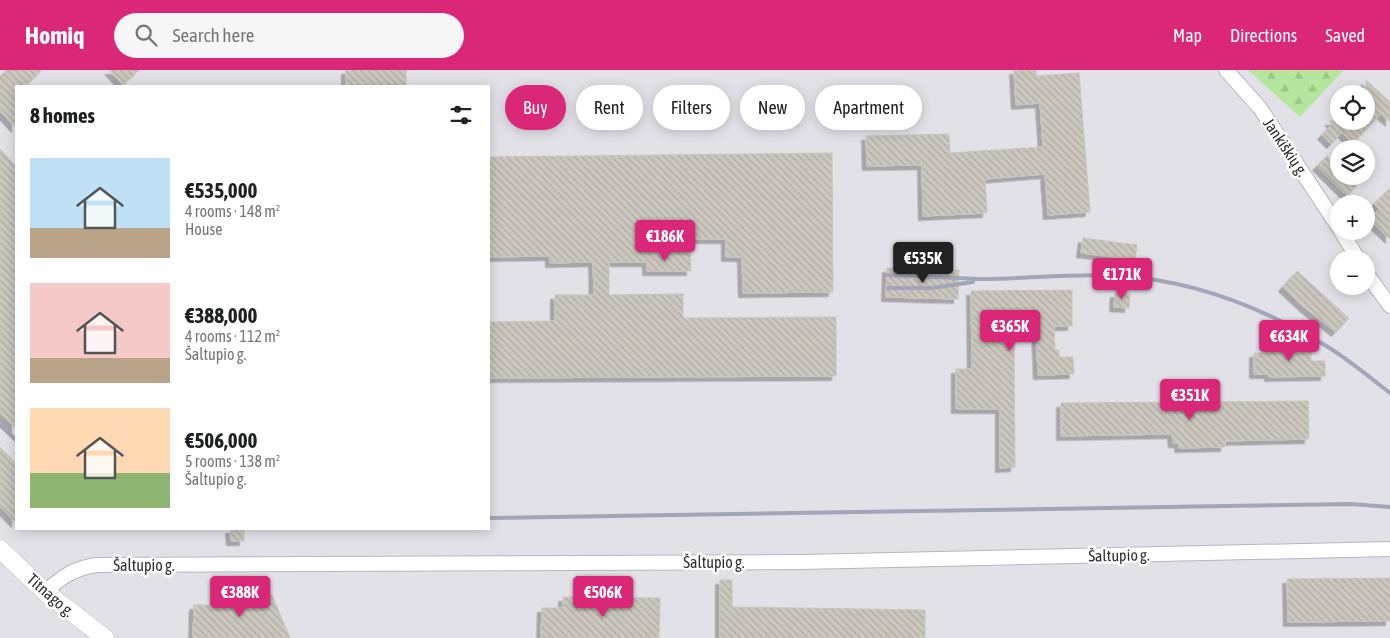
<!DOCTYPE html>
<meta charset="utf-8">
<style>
body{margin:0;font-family:"Asap Condensed",sans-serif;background:#f6f6f6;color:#202124;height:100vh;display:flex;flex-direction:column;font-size:19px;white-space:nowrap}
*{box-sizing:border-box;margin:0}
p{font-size:16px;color:#757577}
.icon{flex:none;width:28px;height:28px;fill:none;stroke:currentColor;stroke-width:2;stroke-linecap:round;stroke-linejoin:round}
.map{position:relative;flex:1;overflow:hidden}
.sheet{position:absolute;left:15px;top:15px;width:475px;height:445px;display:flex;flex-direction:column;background:#fff;border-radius:0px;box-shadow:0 2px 12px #0003}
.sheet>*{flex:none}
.banner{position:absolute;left:505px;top:15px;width:475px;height:45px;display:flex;gap:10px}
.tools{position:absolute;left:1330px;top:15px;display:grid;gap:10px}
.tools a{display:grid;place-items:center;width:45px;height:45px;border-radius:50%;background:#fff;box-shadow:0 2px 12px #0003;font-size:25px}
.price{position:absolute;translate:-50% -42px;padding:0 11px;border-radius:5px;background:#db2777;color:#fff;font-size:16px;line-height:32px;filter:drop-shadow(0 1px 2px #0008)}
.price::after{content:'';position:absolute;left:50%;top:30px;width:15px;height:11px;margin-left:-8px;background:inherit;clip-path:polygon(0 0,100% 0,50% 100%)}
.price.current{background:#222;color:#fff}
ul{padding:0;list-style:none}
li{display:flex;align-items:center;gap:15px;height:125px;padding:0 15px}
li span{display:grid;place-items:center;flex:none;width:140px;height:100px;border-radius:0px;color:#555}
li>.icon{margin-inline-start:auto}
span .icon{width:60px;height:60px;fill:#fffc;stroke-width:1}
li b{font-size:21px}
h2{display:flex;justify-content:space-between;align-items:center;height:60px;padding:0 15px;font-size:21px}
.chip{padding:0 18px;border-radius:22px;background:#fff;box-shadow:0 2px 12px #0003;font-size:18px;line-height:45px}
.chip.current{background:#db2777;color:#fff}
header{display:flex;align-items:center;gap:30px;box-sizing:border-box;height:70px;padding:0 25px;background:#db2777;color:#fff}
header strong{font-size:24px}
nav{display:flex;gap:28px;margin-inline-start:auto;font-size:18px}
.search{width:350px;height:45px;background:#f6f6f6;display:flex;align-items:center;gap:12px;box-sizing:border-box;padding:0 18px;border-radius:28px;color:#757577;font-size:19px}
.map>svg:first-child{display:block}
.industrial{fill:#e3e1e8;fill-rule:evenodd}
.forest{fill:url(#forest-firs)}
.building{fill:url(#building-back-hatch);stroke:#cbc5ba;filter:url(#shadow)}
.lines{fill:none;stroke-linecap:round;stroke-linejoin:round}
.minor-casing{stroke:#b4b7c1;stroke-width:16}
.tertiary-casing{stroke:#b4b7c1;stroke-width:19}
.minor{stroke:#fff;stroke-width:14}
.tertiary{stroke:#fff;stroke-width:18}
.rail{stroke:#a3a6b8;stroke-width:4}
.labels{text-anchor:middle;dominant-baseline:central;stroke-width:5;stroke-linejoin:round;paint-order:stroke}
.street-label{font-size:16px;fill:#2e2e2e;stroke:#fff}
</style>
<header>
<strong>Homiq</strong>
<div class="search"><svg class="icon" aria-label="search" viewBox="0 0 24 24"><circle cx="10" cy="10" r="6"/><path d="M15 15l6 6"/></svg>Search here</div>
<nav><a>Map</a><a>Directions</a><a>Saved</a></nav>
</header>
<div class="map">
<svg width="1390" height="568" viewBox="0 0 1390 568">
<defs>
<pattern id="forest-firs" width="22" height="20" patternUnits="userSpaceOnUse" patternTransform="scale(1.25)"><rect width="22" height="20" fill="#b6e59e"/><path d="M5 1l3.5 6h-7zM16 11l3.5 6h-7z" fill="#9dc588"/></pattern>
<pattern id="building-back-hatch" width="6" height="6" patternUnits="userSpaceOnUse" patternTransform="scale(1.25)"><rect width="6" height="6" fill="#cbc7bf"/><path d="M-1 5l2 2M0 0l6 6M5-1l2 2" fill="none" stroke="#afaba4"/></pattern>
<filter id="shadow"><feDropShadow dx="-4.5" dy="4.5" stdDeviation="0" flood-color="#0004"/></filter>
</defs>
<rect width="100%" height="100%" fill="#efe9e1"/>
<path class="industrial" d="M0,0H1248L1300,46L1344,0H1390V568H0ZM16,16H489V459H16ZM1339,24H1366V51H1339ZM1339,79H1366V106H1339ZM1339,134H1366V161H1339ZM1339,189H1366V216H1339Z"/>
<path class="forest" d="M1248,0H1344L1300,47Z"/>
<path class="building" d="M7,0H42L25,16H16V58L0,41V6Z
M109,0H139L123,15Z
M346,0H406V16H346Z
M1014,0H1036V6L1079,3L1090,142L1048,145L1045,104L985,109L987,143L923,146L922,95L867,96L866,66L949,64L950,83L1043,77L1040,33L1016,35Z
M1366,10L1390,32V52L1381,44L1353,73L1342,63L1331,74L1322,65L1332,54L1329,51H1366Z
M0,79L16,96V359L0,343Z
M832,83L833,222L743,223L742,187H726V169H690L691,201H647V192H609V225L683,224V248L836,247V306L489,308V252L555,251V225H594L593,192L550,193V186L489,187V87Z
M1327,86L1339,98V106H1347L1357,116L1346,125L1317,96Z
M1390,118V169L1369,149L1379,139L1374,134Z
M1083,168L1137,175L1135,190L1081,183Z
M887,198L959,200L958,229L886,227Z
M1297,201L1349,248L1336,262L1304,237L1283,217Z
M1072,220V256H1054L1055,280H1059V287H1073L1074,304L1038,305L1036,256H1014L1015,397L1000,398V339H956V299H972L971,221Z
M1115,223L1130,224L1129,238L1114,237Z
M1280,273H1296V275H1311V291H1325V306L1269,307V304H1254V283H1271V278H1280Z
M1181,330H1210V332L1308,331L1309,369L1225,371V377L1179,378V373H1173L1172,364L1061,366V333L1181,332Z
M0,377L16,393V453L0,437Z
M230,459H244V471H231Z
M1390,508V551L1288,552L1287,509Z
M720,510H732V537L925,540V568H720Z
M227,522L272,525L290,568H193L194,535H223L219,526Z
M563,527L660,528L659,568H541L542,538H563Z"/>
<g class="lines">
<g class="minor-casing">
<path id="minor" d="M1226,0L1260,38L1339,158
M1341,161L1358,189
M1366,203L1390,236
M45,522C63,506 73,499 96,495L802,492L1390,479"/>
</g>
<g class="tertiary-casing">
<path id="tertiary" d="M0,479L45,522L105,568"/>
</g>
<use href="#minor" class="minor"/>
<use href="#tertiary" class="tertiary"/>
<path class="rail" d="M888,205C919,206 951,208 983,209C1028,209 1074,203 1119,206C1191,210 1261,237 1323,274C1347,288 1368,306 1390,323
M888,218H932L973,212
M0,355L16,370
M489,448L1351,434L1390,437"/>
</g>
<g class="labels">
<g class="street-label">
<text transform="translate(1286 77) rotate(56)">Jankiškių g.</text>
<text transform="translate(1119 485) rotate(-1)">Šaltupio g.</text>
<text x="714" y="492">Šaltupio g.</text>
<text x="144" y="495">Šaltupio g.</text>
<text transform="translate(51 525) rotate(41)">Titnago g.</text>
</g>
</g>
</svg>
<div class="tools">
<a><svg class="icon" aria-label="locate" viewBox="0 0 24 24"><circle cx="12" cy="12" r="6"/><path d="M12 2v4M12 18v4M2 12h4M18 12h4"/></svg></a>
<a><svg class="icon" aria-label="layers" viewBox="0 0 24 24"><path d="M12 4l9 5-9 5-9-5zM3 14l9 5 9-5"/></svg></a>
<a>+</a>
<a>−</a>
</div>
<b class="price" style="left:665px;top:192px">€186K</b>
<b class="price current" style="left:923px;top:214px">€535K</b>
<b class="price" style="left:1122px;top:230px">€171K</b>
<b class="price" style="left:1010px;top:282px">€365K</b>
<b class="price" style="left:1289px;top:292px">€634K</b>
<b class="price" style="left:1190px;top:351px">€351K</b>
<b class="price" style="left:240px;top:548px">€388K</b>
<b class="price" style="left:603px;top:548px">€506K</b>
<div class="banner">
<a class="chip current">Buy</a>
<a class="chip">Rent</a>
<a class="chip">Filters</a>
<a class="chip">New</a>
<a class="chip">Apartment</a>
</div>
<section class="sheet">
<h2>8 homes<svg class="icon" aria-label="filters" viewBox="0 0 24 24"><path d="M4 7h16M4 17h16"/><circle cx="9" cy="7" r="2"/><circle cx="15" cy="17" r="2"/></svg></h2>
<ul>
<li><span style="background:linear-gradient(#bfe0f5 70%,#b9a48a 0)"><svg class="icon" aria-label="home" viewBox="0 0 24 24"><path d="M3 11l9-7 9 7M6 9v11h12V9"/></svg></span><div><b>€535,000</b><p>4 rooms · 148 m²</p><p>House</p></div></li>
<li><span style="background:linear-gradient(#f6c9c9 75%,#b9a48a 0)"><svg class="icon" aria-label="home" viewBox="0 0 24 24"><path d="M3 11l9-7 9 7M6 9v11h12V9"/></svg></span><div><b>€388,000</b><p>4 rooms · 112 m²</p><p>Šaltupio g.</p></div></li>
<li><span style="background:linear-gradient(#ffd9b3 65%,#8fb573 0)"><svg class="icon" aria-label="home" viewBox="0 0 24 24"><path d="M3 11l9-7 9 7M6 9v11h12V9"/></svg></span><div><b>€506,000</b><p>5 rooms · 138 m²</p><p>Šaltupio g.</p></div></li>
</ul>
</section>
</div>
